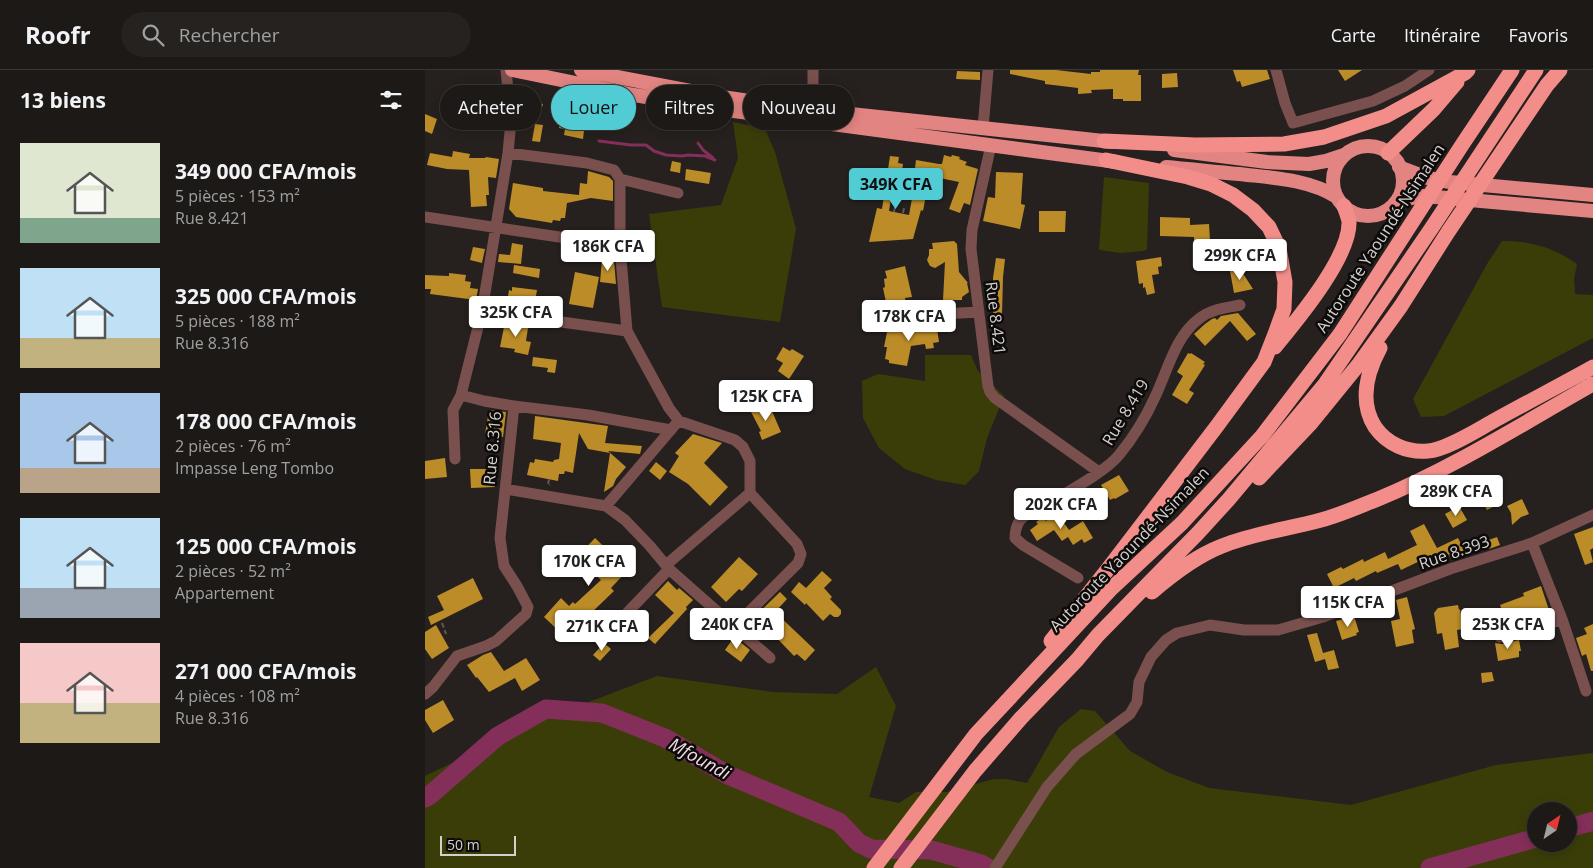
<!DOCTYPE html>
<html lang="fr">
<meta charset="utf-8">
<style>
body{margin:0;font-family:"Open Sans",sans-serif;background:#25221f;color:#f1f3f6;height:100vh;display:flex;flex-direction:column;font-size:19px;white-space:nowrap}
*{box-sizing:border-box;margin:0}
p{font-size:16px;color:#a0a0a1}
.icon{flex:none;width:28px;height:28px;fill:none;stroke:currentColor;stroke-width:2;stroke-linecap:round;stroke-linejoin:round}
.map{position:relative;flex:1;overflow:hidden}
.panel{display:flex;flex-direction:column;background:#1c1916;width:425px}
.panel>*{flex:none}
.banner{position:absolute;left:15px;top:15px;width:475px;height:45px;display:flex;gap:10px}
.needle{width:32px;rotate:35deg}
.controls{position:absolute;left:1102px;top:732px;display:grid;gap:10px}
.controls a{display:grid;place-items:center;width:50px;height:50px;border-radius:50%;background:#1c1916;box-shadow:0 2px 12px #0003,0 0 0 1px #3a3835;font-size:25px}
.scale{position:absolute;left:15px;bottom:12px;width:76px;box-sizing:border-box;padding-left:5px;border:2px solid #d4d0ce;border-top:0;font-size:14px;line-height:18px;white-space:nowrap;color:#d4d0ce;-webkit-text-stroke:4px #0d0b0a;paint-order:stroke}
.price{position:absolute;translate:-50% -42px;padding:0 11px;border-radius:5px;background:#fff;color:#222;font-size:16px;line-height:32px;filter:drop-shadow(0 1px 2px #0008)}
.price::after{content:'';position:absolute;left:50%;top:30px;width:15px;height:11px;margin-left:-8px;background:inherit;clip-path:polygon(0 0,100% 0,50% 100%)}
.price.current{background:#51ccd4;color:#111}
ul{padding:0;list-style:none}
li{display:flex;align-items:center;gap:15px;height:125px;padding:0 20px}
li span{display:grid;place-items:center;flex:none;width:140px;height:100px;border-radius:0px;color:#555}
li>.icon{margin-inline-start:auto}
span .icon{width:60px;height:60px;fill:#fffc;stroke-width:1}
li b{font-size:21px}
h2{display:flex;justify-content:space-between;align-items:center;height:60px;padding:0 20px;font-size:21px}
.tag{padding:0 18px;border-radius:22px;background:#1c1916;box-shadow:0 2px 12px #0003,0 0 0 1px #3a3835;font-size:18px;line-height:45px}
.tag.current{background:#51ccd4;color:#111}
header{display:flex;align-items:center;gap:30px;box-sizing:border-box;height:70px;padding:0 25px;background:#1c1916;border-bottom:1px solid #3a3835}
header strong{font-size:24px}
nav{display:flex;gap:28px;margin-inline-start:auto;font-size:18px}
.search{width:350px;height:45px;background:#25221f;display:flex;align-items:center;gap:12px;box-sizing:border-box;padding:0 18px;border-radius:28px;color:#a0a0a1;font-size:19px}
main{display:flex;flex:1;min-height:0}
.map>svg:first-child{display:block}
.green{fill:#3b3d09;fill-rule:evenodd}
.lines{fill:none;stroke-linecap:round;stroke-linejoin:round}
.stream{stroke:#842f5a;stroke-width:3}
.river{stroke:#842f5a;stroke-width:19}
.building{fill:#bc8c28}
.path{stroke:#5f5a58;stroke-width:2;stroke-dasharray:5 2.5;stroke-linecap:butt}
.minor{stroke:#79504e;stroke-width:11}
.trunk{stroke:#e28482;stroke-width:14}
.motorway{stroke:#f38d8a;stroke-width:15}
.labels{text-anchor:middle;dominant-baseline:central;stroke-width:5;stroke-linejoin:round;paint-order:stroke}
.street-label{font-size:16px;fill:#d4d0ce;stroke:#0d0b0a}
.water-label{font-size:18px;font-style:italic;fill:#f4dbe5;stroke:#0d0b0a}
</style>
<header>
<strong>Roofr</strong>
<div class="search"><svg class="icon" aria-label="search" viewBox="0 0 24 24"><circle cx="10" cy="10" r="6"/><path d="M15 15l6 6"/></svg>Rechercher</div>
<nav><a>Carte</a><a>Itinéraire</a><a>Favoris</a></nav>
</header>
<main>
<section class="panel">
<h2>13 biens<svg class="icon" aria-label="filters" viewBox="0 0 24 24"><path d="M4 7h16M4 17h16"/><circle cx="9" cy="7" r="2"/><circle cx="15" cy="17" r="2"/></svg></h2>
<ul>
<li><span style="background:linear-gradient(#dfe7d0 75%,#7fa58c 0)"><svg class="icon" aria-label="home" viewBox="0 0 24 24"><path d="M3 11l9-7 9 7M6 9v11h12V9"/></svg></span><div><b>349 000 CFA/mois</b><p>5 pièces · 153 m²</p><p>Rue 8.421</p></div></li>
<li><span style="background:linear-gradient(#bfe0f5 70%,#c2b280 0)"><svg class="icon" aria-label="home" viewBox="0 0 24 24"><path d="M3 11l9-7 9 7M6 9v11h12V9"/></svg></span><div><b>325 000 CFA/mois</b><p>5 pièces · 188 m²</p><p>Rue 8.316</p></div></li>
<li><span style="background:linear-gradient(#a9c7e8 75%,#b9a48a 0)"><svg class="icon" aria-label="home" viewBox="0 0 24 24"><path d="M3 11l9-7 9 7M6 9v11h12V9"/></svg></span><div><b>178 000 CFA/mois</b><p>2 pièces · 76 m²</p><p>Impasse Leng Tombo</p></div></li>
<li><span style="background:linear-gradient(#bfe0f5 70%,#9aa5b1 0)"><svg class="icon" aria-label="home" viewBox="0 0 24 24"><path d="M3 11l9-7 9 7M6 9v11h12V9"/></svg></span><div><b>125 000 CFA/mois</b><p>2 pièces · 52 m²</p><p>Appartement</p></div></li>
<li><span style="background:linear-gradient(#f6c9c9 60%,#c2b280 0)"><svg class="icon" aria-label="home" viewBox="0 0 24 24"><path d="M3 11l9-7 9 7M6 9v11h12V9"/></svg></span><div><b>271 000 CFA/mois</b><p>4 pièces · 108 m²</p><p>Rue 8.316</p></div></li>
</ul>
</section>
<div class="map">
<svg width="1168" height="798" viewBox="0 0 1168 798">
<rect width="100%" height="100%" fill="#26211e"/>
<path class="green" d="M308,52L340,59L350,82L371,159L355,252L237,237L224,144L296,135L313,88Z
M679,107L724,113L722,179L719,181L695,183L675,180L674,179Z
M1077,171C1106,171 1128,177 1152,194L1149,209L1150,224L1168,225V268L1019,346L996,347L988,329L1062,194Z
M500,285H546L553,301L579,326L562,368L554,401L540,415L511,410L480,399L454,378L438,348L437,311L453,304L500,311Z
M451,597L471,636L444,727L474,733L491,722H522L569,709H581L602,713L634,657L656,639L670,641L705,681L742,702L784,718L926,735L1071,695L1168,683V798H0V706L114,651L232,606L348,622L412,624ZM1111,741H1144V774H1111Z"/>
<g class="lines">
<path class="stream" d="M174,71L206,75H221L229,81L241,85L257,86L263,85L280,86L290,90
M273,73L278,80L288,88"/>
<path class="river" d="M0,728L5,725L73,666L121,639L177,643L240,668L303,705L414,752L434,773L446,779L506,780L556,794L563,798
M1144,758L1168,751
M1005,798L1111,768"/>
</g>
<path class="building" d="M585,0H631L666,4V2H675V0H714L713,5H716V31H698V29H688V19L666,20L667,23L653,24V18L620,14V11L585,4Z
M808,0H842L845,9L817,17L815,11L812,12Z
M913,0H937L920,11Z
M532,1L555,2V10L531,9Z
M752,3L753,17L737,18V4Z
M19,26L35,27L34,40L18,39Z
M97,29L118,34L113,50L95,45Z
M0,44L12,49L7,64L0,61Z
M148,46L160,52L158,69L139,65L140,59L134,58L136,49H142Z
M110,54L118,55L115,72L107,71Z
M28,81L45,84L44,88H60L61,87L74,89L71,108L63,107L64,125H61L62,136L46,137L44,100L22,99L2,95L5,83L27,87Z
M519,85L526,87L527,85L535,87L534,89L542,92L540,95L553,99L545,135L539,133L535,143L524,139L534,112L505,106L502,121L494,119L497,99L490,98L491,90L514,94H517Z
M465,86L474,87L473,93L478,94L474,124L467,123L464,141L484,145L488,123L501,125L498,141L496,140L488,169L444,172L452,138L457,139Z
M247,91L256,93L255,103L245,101Z
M261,99L286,103L284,114L260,110Z
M163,101L184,107L188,111V131L166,128L142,133L140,148H136L135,151L128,150L127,153L91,147L84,139L88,113L118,118V121L154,125L155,113L162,114Z
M571,102L598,103L596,134L600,135L595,159L558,151L563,127L570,128Z
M614,141H641L640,162H614Z
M735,147L765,148V155L784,154L785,170L769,171V167L735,166Z
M529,171L532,174L534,202L543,213H542L544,222L537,227V230H518L520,192L510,198L505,196L502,190L504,185V179H508L507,173Z
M87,173L98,175L96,194L73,192L74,184L85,185Z
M48,177L60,179L57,193L45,190Z
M736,187L737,196L733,197L734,204L727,205L730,223L722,225L720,217L718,218V213L714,214L711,191Z
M571,188L580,189L578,207L577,244L568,245V208Z
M177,190L189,191L191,214L175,212Z
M89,195L115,199L114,208L88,203Z
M480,196L487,227L480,228L481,234L465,237L464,232H461L458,218L460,217L459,209L462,208L460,201Z
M817,198L819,205L828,219L809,223L805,201Z
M150,202L174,207L168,238L144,234Z
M24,203L41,205L40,211L46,212L45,218L53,219L51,230L5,224L6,219H0V205L24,206Z
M87,217L112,220L109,237L82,232L84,220L87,221Z
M813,243L831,264L822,271L805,251L780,276L769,264L780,254L787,249L790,248L792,250L796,246Z
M80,252L101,255L100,258H103L101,271L106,272L103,285L89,282L90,279L75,277Z
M511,252L514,272L508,273L509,278L501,279L500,274L486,276L482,296L464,293V290L460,289L462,277H459L463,257L483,260L500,257L499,254Z
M358,277L365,281L367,279L379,286L364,309L353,301L358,293L351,289Z
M763,283L765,284L766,283L780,292L778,294L780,295L764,320L769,323L762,334L747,325L758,306L752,302Z
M108,287L132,290L130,303L122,302L123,298L107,296Z
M336,337L346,339L356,362L337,370L334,362L336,361L326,342Z
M64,340L81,342L78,367L60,364Z
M110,346L183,356L180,373L217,376L215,384L183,381L201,397L191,409L188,416L179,422L185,383L163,379L154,363L148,403L140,401L139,404H134L133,411L102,405L105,392L109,393L110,389L128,392L129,390L134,389L136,373L108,369Z
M268,364L297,373L279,393L303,417L285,436L263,414L244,402L254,386L250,383Z
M20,388L22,407L0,409V391Z
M231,392L242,401L235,410L224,401Z
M45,399H69L70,417L46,418Z
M694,405L704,421L690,429L689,428L685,430L676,415Z
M1068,418L1076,433L1062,440L1054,426Z
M1097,429L1104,444L1096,447L1087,455L1086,443L1082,436Z
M1034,436L1042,450L1028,458L1020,444Z
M632,443L644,460L658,451L668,468L659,473L657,469L648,475L643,467L637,471L629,460L612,471L605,460L613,454L611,452L618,447L621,451Z
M999,454L1012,478L1033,468L1040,482L1026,489L1023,484L1002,495L999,489L976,500L973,494L952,503L951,501L931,511L929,508L909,518L902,504L916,497L918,499L938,489L939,492L960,482L963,489L992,475L985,461Z
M1168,457V478L1165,480L1168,492L1160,495L1149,464Z
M1072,467L1075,475L1064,479L1061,471Z
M170,468L198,495L195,499L200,503L186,518L189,521L164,545L160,540L137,564L119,547L136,528L144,536L148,532L150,534L176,510L152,487Z
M314,487L333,504L317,521L314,519L301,532L286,517Z
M397,501L407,510L399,518L407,527L405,529L416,540V544L413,547H409L405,544L398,551L381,533L380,535L366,522L374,512L381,518Z
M48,508L58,529L6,555L3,547L19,540L12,526Z
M243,511L252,520L254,518L268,530L261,537L262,539L230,574L223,568L249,543L230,525Z
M1116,516L1125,543L1107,549L1106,546L1082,555L1075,535L1099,526L1098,523Z
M355,522L362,529L350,542L390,580L380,591L372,584L369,586L344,560L340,563L326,550Z
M982,527L990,559L987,560L989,573L971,577L966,551L975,549L971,530Z
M1033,535L1034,540L1035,539L1038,559L1032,560L1034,577L1020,580L1017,563L1012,564L1009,543L1013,538Z
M929,546L934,562L931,563L932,565L917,570L911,551Z
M208,547L219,557L213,563L202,553Z
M1168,554V601H1166L1161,584L1157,586L1151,568L1162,564L1159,558Z
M11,555L24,578L7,589L0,579V562Z
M892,563L898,583L909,580L914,598L903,600L900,589L890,592L882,565Z
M309,567L325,580L316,592L300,580Z
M1094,570L1096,581H1094V587L1073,591L1070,573L1077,574Z
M178,574H180L186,579L175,591L168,585Z
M66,582L79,601L101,588L115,610L97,621L90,608L64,622L52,607L51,608L42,595L58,585Z
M1067,602L1069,611L1057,613L1056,603Z
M18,630L29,650L8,663L0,650V640Z"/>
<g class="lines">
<path class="path" d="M469,142L470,136
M478,143L479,138
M124,409L123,415H125
M17,553L21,564"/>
<path class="minor" d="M388,0V40
M851,0L860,33L868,53L948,31L980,16L1004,0
M558,58L563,0
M566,75L547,160L546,179L563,316L565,322L570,328L674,402
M83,83L162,93L189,100L195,109V176L202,261L244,338L254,351L310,370L318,377L325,391V423L372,474L376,484L373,493L309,557
M195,109L253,123
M0,147L195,176
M57,241L202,261
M456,251L460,247L554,242
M89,336L163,345L246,360
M30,389L28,340L36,325
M80,419L181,436L200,450L225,476L244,499L345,588
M181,436L250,355
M1107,473L1137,549L1161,621
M241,495L325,423
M653,508L598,475L590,468C590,461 591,456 595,450C604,441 617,437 628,431C646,420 681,401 694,385C708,368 721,347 730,327C743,300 750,266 775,248C786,239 801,238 815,235
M179,567L244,499
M1075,567L1109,559L1137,549
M0,624L8,617L32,586L61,576L71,571L101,544L103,537L92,516L79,496L75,468L89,336L59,331L36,325L57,241L83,83L86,51L81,0
M570,798L622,717L651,684L705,644L712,632L714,612L726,587L741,570L752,563L785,555L819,560H853L898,547L1025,499L1107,473L1168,445"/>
<path class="trunk" d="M87,0L209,25L301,40L692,92
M156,0L297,27L388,40L688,72
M908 111a35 35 0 1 1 70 0a35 35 0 1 1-70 0Z
M749,80L842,92L884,94L901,91L919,85
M741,97C765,99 790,102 814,104C848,108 883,109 912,127
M974,97L1003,108L1025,112L1168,125
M969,134L986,128L999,126L1168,141"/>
<path class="motorway" d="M679,71L770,75L859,74L899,67L961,46L1040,3L1043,0
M963,83L1009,39L1032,12
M850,277C872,250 926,186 924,151C923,147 921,141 919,136
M955,278C942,302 934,332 950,357C962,374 982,383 1003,381C1020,380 1049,362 1065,353C1099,334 1134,316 1168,297
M834,408L886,353L934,294L976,236L1023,162L1122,15L1135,0
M727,522C748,504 771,486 797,476C829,463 863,459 896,450C915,445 935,436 953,429C1028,398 1097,354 1168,314
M626,571L683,499L792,356L839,292L850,264L859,239L860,212L854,178L844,157L828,140L808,125L786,114L763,107L681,90
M449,798L551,664L687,518L757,453L837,366L915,264L1037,75L1087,0
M476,798L550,701L596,648L652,590L673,565L773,463L804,429L900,314L1006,159L1111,0"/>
</g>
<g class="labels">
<g class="street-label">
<text transform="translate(955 168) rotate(-57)">Autoroute Yaoundé-Nsimalen</text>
<text transform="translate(571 248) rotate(83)">Rue 8.421</text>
<text transform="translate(700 342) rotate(-59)">Rue 8.419</text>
<text transform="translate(67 378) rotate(-85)">Rue 8.316</text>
<text transform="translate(704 479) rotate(-46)">Autoroute Yaoundé-Nsimalen</text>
<text transform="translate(1029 482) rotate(-19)">Rue 8.393</text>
</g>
<g class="water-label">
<text transform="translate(275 688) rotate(29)">Mfoundi</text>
</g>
</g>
</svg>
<div class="controls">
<a><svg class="needle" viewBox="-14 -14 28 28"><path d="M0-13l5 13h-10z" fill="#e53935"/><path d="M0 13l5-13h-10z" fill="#a0a0a1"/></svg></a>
</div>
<div class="scale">50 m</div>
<b class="price current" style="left:471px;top:140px">349K CFA</b>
<b class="price" style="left:183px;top:202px">186K CFA</b>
<b class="price" style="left:815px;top:211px">299K CFA</b>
<b class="price" style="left:91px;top:268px">325K CFA</b>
<b class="price" style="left:484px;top:272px">178K CFA</b>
<b class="price" style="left:341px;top:352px">125K CFA</b>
<b class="price" style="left:1031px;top:447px">289K CFA</b>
<b class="price" style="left:636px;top:460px">202K CFA</b>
<b class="price" style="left:164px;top:517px">170K CFA</b>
<b class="price" style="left:923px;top:558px">115K CFA</b>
<b class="price" style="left:312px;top:580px">240K CFA</b>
<b class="price" style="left:1083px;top:580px">253K CFA</b>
<b class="price" style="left:177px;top:582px">271K CFA</b>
<div class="banner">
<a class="tag">Acheter</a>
<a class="tag current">Louer</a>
<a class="tag">Filtres</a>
<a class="tag">Nouveau</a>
</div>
</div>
</main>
